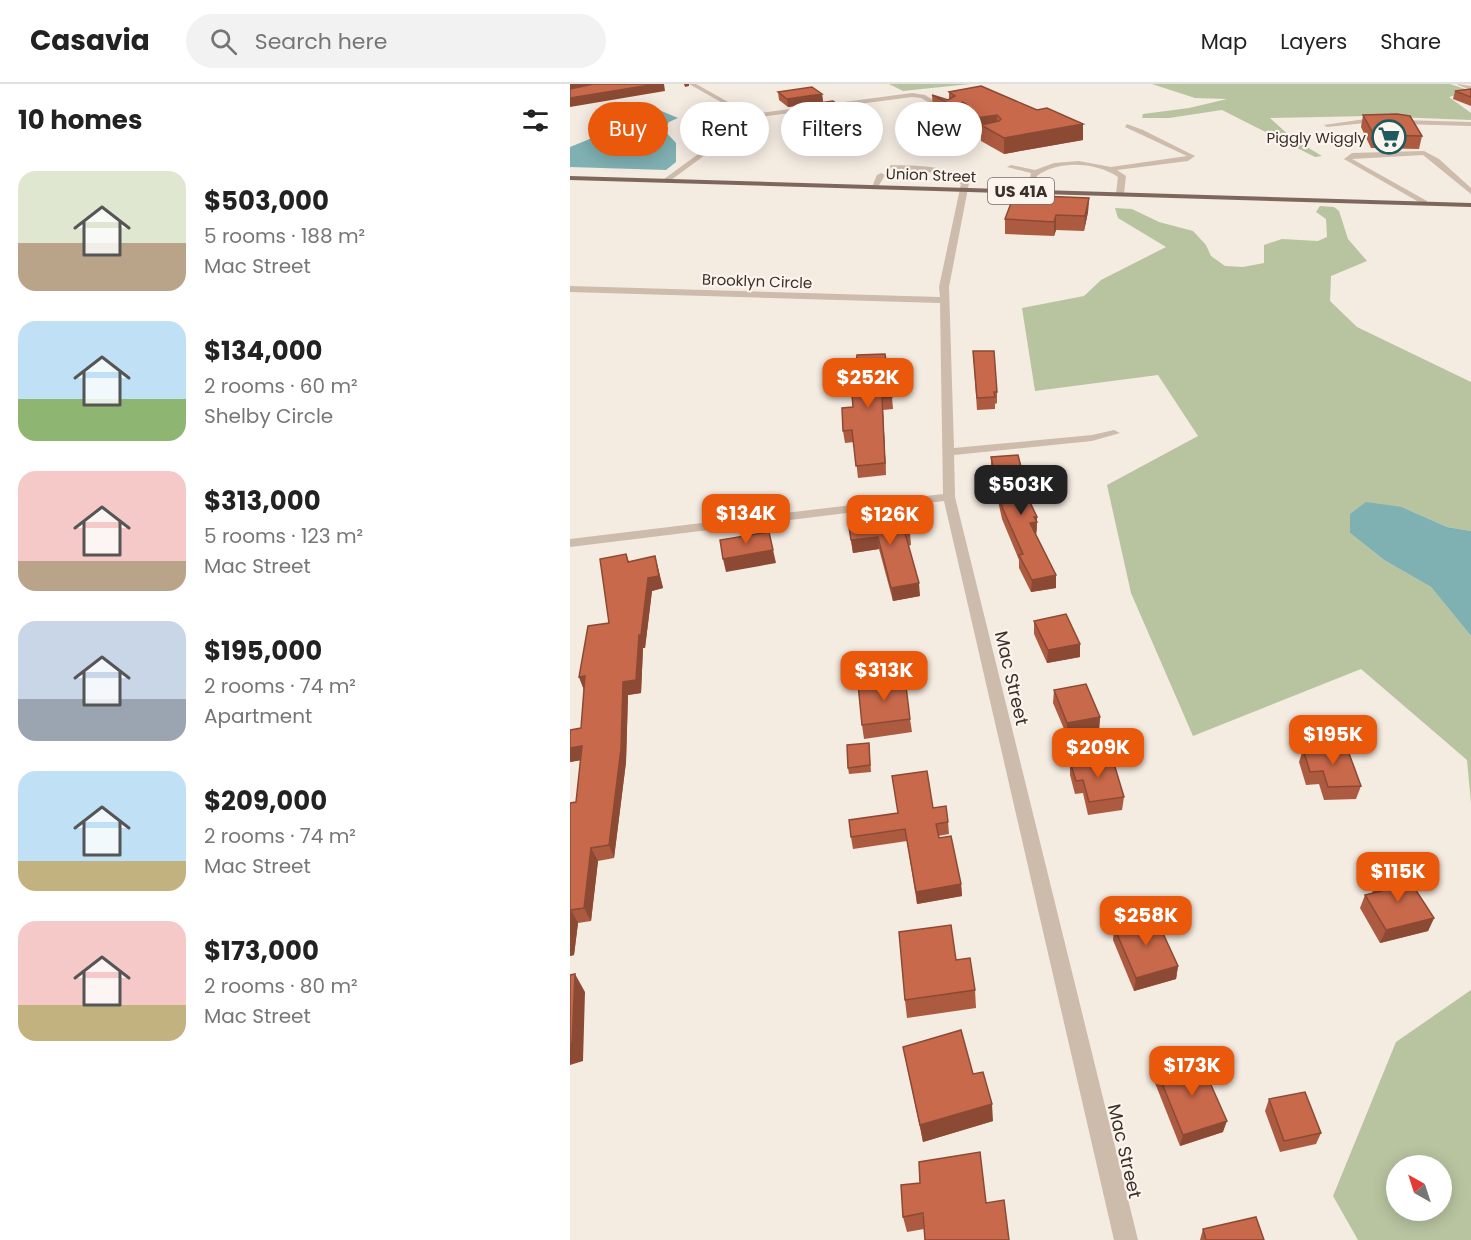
<!DOCTYPE html>
<meta charset="utf-8">
<style>
body{margin:0;font-family:Poppins,sans-serif;background:#f2f2f2;color:#222;height:100vh;display:flex;flex-direction:column;font-size:22px;white-space:nowrap}
*{box-sizing:border-box;margin:0}
p{font-size:20px;color:#767676}
.icon{flex:none;width:33px;height:33px;fill:none;stroke:currentColor;stroke-width:2;stroke-linecap:round;stroke-linejoin:round}
.map{position:relative;flex:1;overflow:hidden}
.drawer{display:flex;flex-direction:column;background:#fff;width:570px}
.drawer>*{flex:none}
.hud{position:absolute;left:18px;top:18px;width:570px;height:54px;display:flex;gap:12px}
.needle{width:39px;rotate:321deg}
.tools{position:absolute;left:816px;top:1071px;display:grid;gap:12px}
.tools a{display:grid;place-items:center;width:66px;height:66px;border-radius:50%;background:#fff;box-shadow:0 3px 15px #0003;font-size:30px}
.price{position:absolute;translate:-50% -51px;padding:0 14px;border-radius:12px;background:#ea580c;color:#fff;font-size:20px;line-height:39px;filter:drop-shadow(0 2px 3px #0008)}
.price::after{content:'';position:absolute;left:50%;top:36px;width:18px;height:14px;margin-left:-9px;background:inherit;clip-path:polygon(0 0,100% 0,50% 100%)}
.price.on{background:#222;color:#fff}
ul{padding:0;list-style:none}
li{display:flex;align-items:center;gap:18px;height:150px;padding:0 18px}
li span{display:grid;place-items:center;flex:none;width:168px;height:120px;border-radius:18px;color:#555}
li>.icon{margin-inline-start:auto}
span .icon{width:72px;height:72px;fill:#fffc;stroke-width:1}
li b{font-size:26px}
h2{display:flex;justify-content:space-between;align-items:center;height:72px;padding:0 18px;font-size:26px}
.tag{padding:0 21px;border-radius:27px;background:#fff;box-shadow:0 3px 15px #0003;font-size:21px;line-height:54px}
.tag.on{background:#ea580c;color:#fff}
header{display:flex;align-items:center;gap:36px;box-sizing:border-box;height:84px;padding:0 30px;background:#fff;border-bottom:2px solid #e0e0e0}
header strong{font-size:28px}
nav{display:flex;gap:33px;margin-inline-start:auto;font-size:21px}
.search{width:420px;height:54px;background:#f2f2f2;display:flex;align-items:center;gap:15px;box-sizing:border-box;padding:0 21px;border-radius:33px;color:#767676;font-size:22px}
main{display:flex;flex:1;min-height:0}
.map>svg:first-child{display:block}
.green{fill:#b8c4a0;fill-rule:evenodd}
.water{fill:#7fb0b2}
.lines{fill:none;stroke-linecap:round;stroke-linejoin:round}
.minor{fill:#cdbbac;fill-rule:evenodd}
.major{fill:#7d675c;fill-rule:evenodd}
.wall{fill:#ac5a40}
.shaded-wall{fill:#8c4a34}
.building{fill:#c8694b;stroke:#8c4a34;stroke-width:1.5}
.labels{text-anchor:middle;dominant-baseline:central;stroke-width:4.5;stroke-linejoin:round;paint-order:stroke}
.far-poi-label{font-size:15px;fill:#3b302b;stroke:#fbf5ee;text-anchor:end}
.far-street-label{font-size:15px;fill:#3b302b;stroke:#fbf5ee}
.shield{fill:#fbf5ee;stroke:#756b66;stroke-width:1.5}
.shield-label{font-size:16px;font-weight:bold;fill:#3b302b}
.street-label{font-size:18px;fill:#3b302b;stroke:#fbf5ee}
</style>
<header>
<strong>Casavia</strong>
<div class="search"><svg class="icon" aria-label="search" viewBox="0 0 24 24"><circle cx="10" cy="10" r="6"/><path d="M15 15l6 6"/></svg>Search here</div>
<nav><a>Map</a><a>Layers</a><a>Share</a></nav>
</header>
<main>
<section class="drawer">
<h2>10 homes<svg class="icon" aria-label="filters" viewBox="0 0 24 24"><path d="M4 7h16M4 17h16"/><circle cx="9" cy="7" r="2"/><circle cx="15" cy="17" r="2"/></svg></h2>
<ul>
<li><span style="background:linear-gradient(#dfe7d0 60%,#b9a48a 0)"><svg class="icon" aria-label="home" viewBox="0 0 24 24"><path d="M3 11l9-7 9 7M6 9v11h12V9"/></svg></span><div><b>$503,000</b><p>5 rooms · 188 m²</p><p>Mac Street</p></div></li>
<li><span style="background:linear-gradient(#bfe0f5 65%,#8fb573 0)"><svg class="icon" aria-label="home" viewBox="0 0 24 24"><path d="M3 11l9-7 9 7M6 9v11h12V9"/></svg></span><div><b>$134,000</b><p>2 rooms · 60 m²</p><p>Shelby Circle</p></div></li>
<li><span style="background:linear-gradient(#f6c9c9 75%,#b9a48a 0)"><svg class="icon" aria-label="home" viewBox="0 0 24 24"><path d="M3 11l9-7 9 7M6 9v11h12V9"/></svg></span><div><b>$313,000</b><p>5 rooms · 123 m²</p><p>Mac Street</p></div></li>
<li><span style="background:linear-gradient(#c9d6e8 65%,#9aa5b1 0)"><svg class="icon" aria-label="home" viewBox="0 0 24 24"><path d="M3 11l9-7 9 7M6 9v11h12V9"/></svg></span><div><b>$195,000</b><p>2 rooms · 74 m²</p><p>Apartment</p></div></li>
<li><span style="background:linear-gradient(#bfe0f5 75%,#c2b280 0)"><svg class="icon" aria-label="home" viewBox="0 0 24 24"><path d="M3 11l9-7 9 7M6 9v11h12V9"/></svg></span><div><b>$209,000</b><p>2 rooms · 74 m²</p><p>Mac Street</p></div></li>
<li><span style="background:linear-gradient(#f6c9c9 70%,#c2b280 0)"><svg class="icon" aria-label="home" viewBox="0 0 24 24"><path d="M3 11l9-7 9 7M6 9v11h12V9"/></svg></span><div><b>$173,000</b><p>2 rooms · 80 m²</p><p>Mac Street</p></div></li>
</ul>
</section>
<div class="map">
<svg width="901" height="1156" viewBox="0 0 901 1156">
<rect width="100%" height="100%" fill="#f4ebe1"/>
<path class="green" d="M319,0H400L333,7Z
M582,0H880L901,7L879,13L901,29V36L800,32L700,34L722,54L752,72L745,73L652,26L599,34H572L573,30L619,24L657,15L625,14Z
M750,122L764,123L769,127L778,155L797,177L761,192L760,217L787,243L901,298V447L877,443L832,423L781,430L780,449L814,476L861,503L901,552V719L897,676L791,585L623,652L561,509L537,401L628,352L588,291L465,307L452,224L514,212L531,196L596,163L548,134L545,124L562,125L589,138L623,147L636,161L641,172L655,182L673,183L694,179V161L712,155L748,157L757,153L756,135L746,128Z
M901,906V1156H788L763,1112L826,958ZM826,1082H872V1126H826Z"/>
<path class="water" d="M75,20L108,34L99,38L94,46L106,59V78L96,86L0,83V63L27,52L26,27Z
M796,418L832,423L877,443L901,447V552L861,503L814,476L780,449V430Z"/>
<g class="lines">
<path class="minor" d="M119,0H126L169,24L174,31L342,9L355,11L382,28L377,29L351,14L342,13L175,35L169,46L97,99L94,95L164,44L169,33L165,26Z
M887,0L901,2V6L888,1Z
M795,35L901,38V42L795,39L757,43L754,41Z
M390,36L395,37L393,40L403,63H399L386,39Z
M557,40L573,46L625,72L618,77L547,86L556,92L554,110L550,112L546,110L548,93C526,78 488,76 467,92L465,108L461,110L457,108L461,89L437,83L441,81L465,86L484,79L509,77L541,83L617,72L555,43Z
M854,67L869,75L901,104V110L853,71L782,75L857,117V121H854L774,75L782,69Z
M321,81C347,82 378,80 399,99L379,203L384,364L522,351L544,346L550,349L522,357L384,371L385,413L568,1156H544L374,417L0,463V455L373,410L370,219L0,208V202L370,213L369,203L391,100L368,89L318,85Z
M311,89L315,91L308,103L301,105L307,91Z"/>
<path class="major" d="M0,92L901,119V123L0,96Z"/>
</g>
<path class="wall" d="M901,5V22L883,15L885,7Z
M208,8L252,10L253,18L218,23L209,16Z
M379,8L513,56L434,70L411,57V49L406,50L399,46L397,37L393,33L384,38L363,26L362,11L378,16L379,15Z
M227,22L276,26L277,35L245,40L228,30Z
M793,31L852,52L849,65L801,64L791,43Z
M519,114L518,128L514,147L486,146L484,152L435,150V135Z
M403,267L427,308V319L425,320V325L407,326Z
M281,297L322,313L323,325L313,326L316,391L288,394L284,358L275,359L273,347L283,323Z
M421,373L453,391V403L467,433V445L466,451L486,504L461,508L449,484V476L432,435L421,385Z
M278,437L340,449L341,461L338,462L350,512L323,517L309,465L283,469Z
M56,470L59,478L85,472L93,504L82,507L75,564H73L71,609L58,611L56,678L44,774L28,777L21,837L8,839L4,871L0,872V719L6,718L11,676L0,678V646L11,644L14,606L9,593L39,539Z
M464,537L510,573L477,579L464,550Z
M484,606L530,633L529,646L497,652L483,619Z
M340,635L342,648L294,655L292,641Z
M299,659L301,688L279,690L278,684Z
M733,665L791,702L786,715L754,716L749,700L736,701L729,678Z
M500,678L554,713L552,726L518,731L513,709L505,710L500,691Z
M363,724L378,738L379,750L368,752L369,754L391,800L392,812L347,820L337,757L283,765L281,753Z
M806,798L864,834L858,847L810,859L790,824L795,811L802,809Z
M544,843L608,882L606,895L564,907L543,856Z
M386,876L405,906L406,924L337,934L335,916Z
M333,963L403,990L423,1037L353,1058Z
M587,987L653,1048L610,1062L585,999Z
M699,1015L751,1049L746,1060L710,1068L695,1027Z
M350,1099L354,1145L337,1148L333,1133Z
M633,1145L694,1156H630Z"/>
<path class="shaded-wall" d="M0,0H31L0,5Z
M86,0H94L95,7L0,23V14Z
M114,0H119V2L115,3Z
M252,10L253,18L218,23L217,15Z
M393,18V33L384,38V22Z
M276,26L277,35L245,40L244,31Z
M427,31V47L411,41V49L406,50V34Z
M513,40V56L434,70V54Z
M519,114L518,128L514,147L515,132Z
M486,131V146L484,152V138Z
M312,314L313,326L316,391L315,379Z
M464,433H467L466,451L460,452V439Z
M199,448L206,479L156,488L153,475Z
M308,453L309,465L283,469L281,456Z
M85,472L93,504L82,507L75,564H73L71,609L58,611L56,678L44,774L39,761L53,598L69,551L78,494Z
M486,491V504L461,508L462,496Z
M349,499L350,512L323,517L321,504Z
M510,560V573L477,579L478,566Z
M15,592L14,606L9,593Z
M530,633L529,646L497,652V639Z
M12,662L18,675L0,678V664Z
M21,764L28,777L21,837L14,824Z
M391,800L392,812L347,820L346,808Z
M1,826L8,839L4,871L0,872V835Z
M864,834L858,847L810,859L816,846Z
M608,882L606,895L564,907L566,894Z
M5,890L15,908L13,977L0,981V960Z
M422,1020L423,1037L353,1058L350,1041Z
M657,1037L653,1048L610,1062L613,1051Z"/>
<path class="building" d="M23,0H86L0,14V5Z
M411,2L467,26L477,24L513,40L434,54L411,41L429,37L431,35L427,31L406,34L398,30L397,21L393,18L384,22L362,11L378,16L385,12L379,8Z
M242,3L252,10L217,15L208,8Z
M901,5V13L885,7Z
M263,17L276,26L244,31L227,22Z
M827,30L840,32L852,52L804,51L793,31Z
M444,111L519,114L515,132L486,131L484,138L435,135Z
M403,267H424L427,308H424L425,313L407,314Z
M315,270L322,313L312,314L315,379L286,382L282,346L273,347L272,324L283,323L281,297H284L287,271Z
M448,371L453,391H447L467,433H464L467,438L460,439L486,491L462,496L449,471L453,470L432,423L421,373Z
M337,432L340,449H335L349,499L321,504L308,453L281,456L278,437Z
M199,448L203,466L153,475L150,456Z
M56,470L58,478L85,472L89,492L78,494L71,551H69L66,596L53,598L51,665L39,761L21,764L14,824L1,826L0,835V719L6,718L12,662L0,664V646L11,644L15,592L9,593L18,542L39,539L30,475Z
M496,530L510,560L478,566L464,537Z
M335,594L340,635L292,641L288,600Z
M516,600L530,633L497,639L484,606Z
M299,659L300,681L278,684L277,661Z
M777,664L791,702L758,703L753,687L740,688L733,665Z
M542,673L554,713L519,718L513,696L506,697L500,678Z
M357,687L363,724L376,722L378,738L366,740L369,754L381,752L391,800L346,808L335,745L281,753L279,736L328,729L322,692Z
M836,791L864,834L816,846L795,811L812,807L806,798Z
M585,832L608,882L566,894L544,843Z
M381,841L386,876L400,874L405,906L335,916L329,848Z
M5,890L2,960H0V891Z
M391,946L403,990L413,988L422,1020L350,1041L333,963Z
M629,974L657,1037L613,1051L587,987Z
M735,1008L751,1049L714,1057L699,1015Z
M410,1068L416,1119L434,1116L439,1156H355L353,1129L333,1133L331,1101L350,1099L349,1078Z
M686,1133L694,1156H636L633,1145Z"/>
<defs>
<g id="supermarket-ring" transform="scale(1.725)"><circle r="9.5" fill="#fbf5ee" stroke="#1f5a5e" stroke-width="1.5"/><path d="M-6-5.5h2.5l.6 2H6L4.5 2H-2.5L-4.4-4H-6ZM-1.5 3.2a1.3 1.3 0 1 0 .1 0ZM3 3.2a1.3 1.3 0 1 0 .1 0Z" fill="#1f5a5e"/></g>
</defs>
<g fill-rule="evenodd">
<use href="#supermarket-ring" x="819" y="53"/>
</g>
<g class="labels">
<g class="far-poi-label">
<text x="796" y="53">Piggly Wiggly</text>
</g>
<g class="far-street-label">
<text transform="translate(361 91) rotate(2)">Union Street</text>
<text transform="translate(187 197) rotate(2)">Brooklyn Circle</text>
</g>
<rect class="shield" x="418" y="94" width="66" height="26" rx="4.5"/>
<g class="shield-label">
<text x="451" y="107">US 41A</text>
</g>
<g class="street-label">
<text transform="translate(442 594) rotate(77)">Mac Street</text>
<text transform="translate(555 1067) rotate(77)">Mac Street</text>
</g>
</g>
</svg>
<div class="tools">
<a><svg class="needle" viewBox="-14 -14 28 28"><path d="M0-13l5 13h-10z" fill="#e53935"/><path d="M0 13l5-13h-10z" fill="#767676"/></svg></a>
</div>
<b class="price" style="left:298px;top:325px">$252K</b>
<b class="price on" style="left:451px;top:432px">$503K</b>
<b class="price" style="left:176px;top:461px">$134K</b>
<b class="price" style="left:320px;top:462px">$126K</b>
<b class="price" style="left:314px;top:618px">$313K</b>
<b class="price" style="left:763px;top:682px">$195K</b>
<b class="price" style="left:528px;top:695px">$209K</b>
<b class="price" style="left:828px;top:819px">$115K</b>
<b class="price" style="left:576px;top:863px">$258K</b>
<b class="price" style="left:622px;top:1013px">$173K</b>
<div class="hud">
<a class="tag on">Buy</a>
<a class="tag">Rent</a>
<a class="tag">Filters</a>
<a class="tag">New</a>
</div>
</div>
</main>
